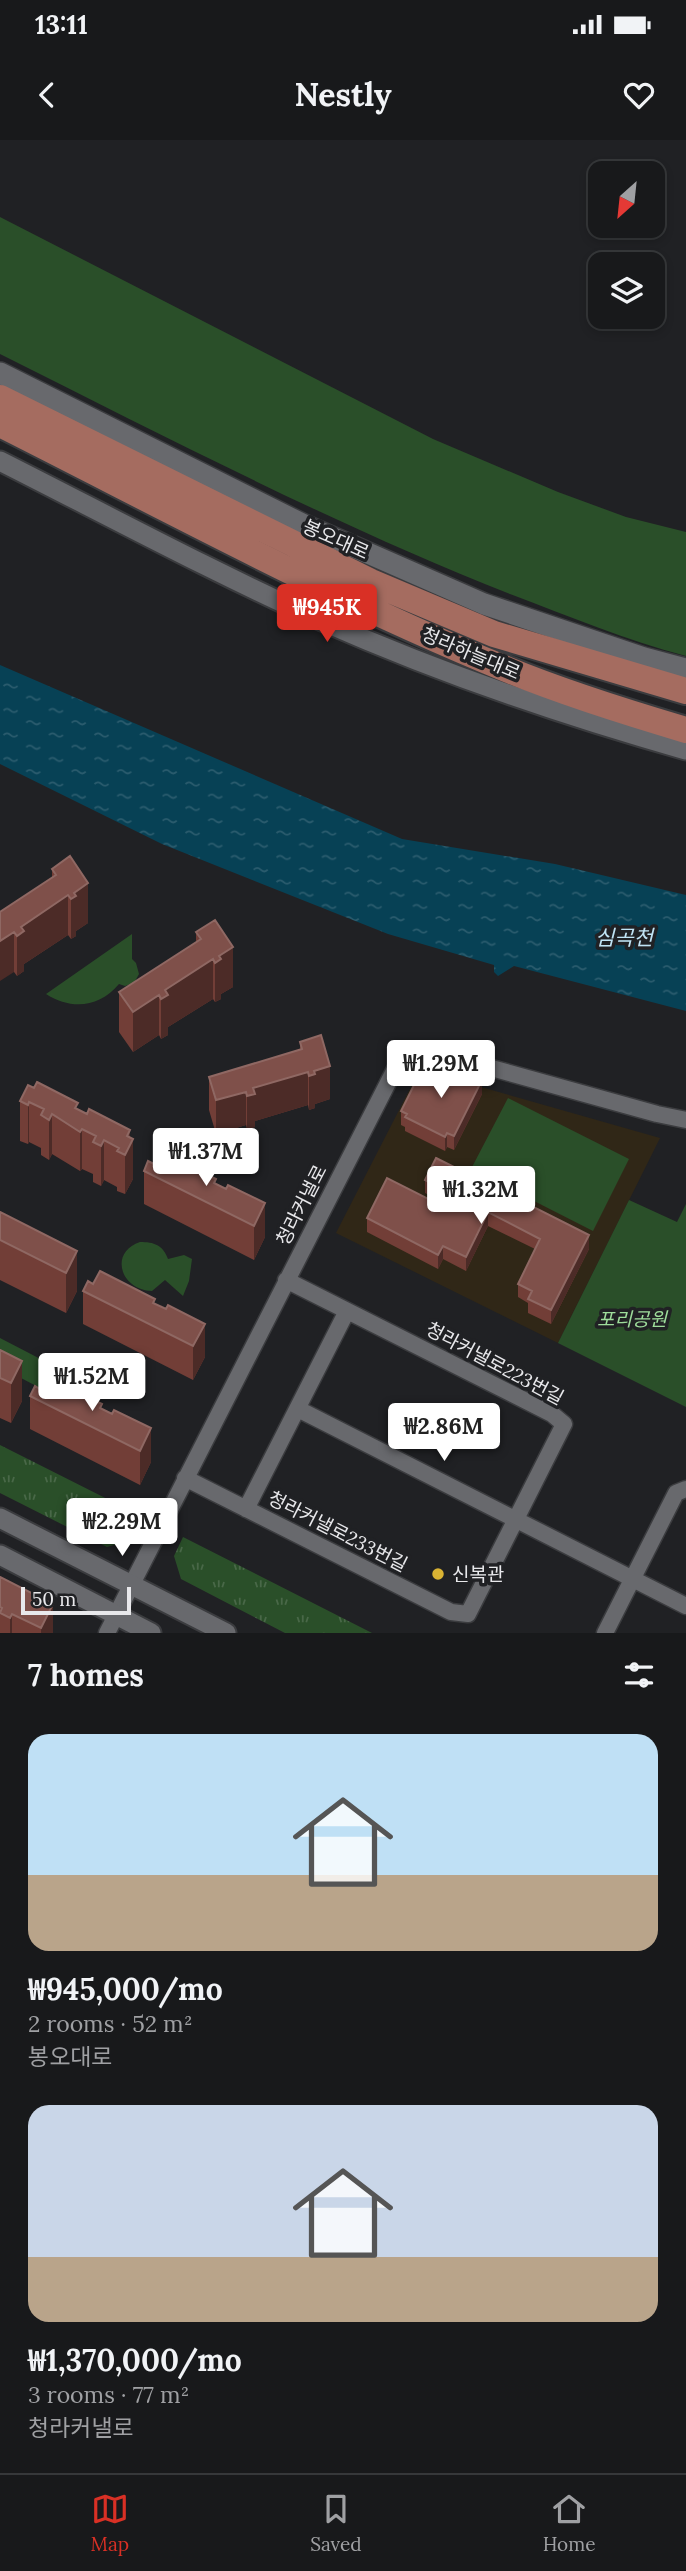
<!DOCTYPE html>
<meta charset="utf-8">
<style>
body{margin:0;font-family:Lora,"Noto Sans KR",serif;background:#212224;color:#f1f3f6;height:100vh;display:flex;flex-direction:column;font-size:26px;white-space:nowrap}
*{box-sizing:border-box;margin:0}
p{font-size:23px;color:#9fa0a3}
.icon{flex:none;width:38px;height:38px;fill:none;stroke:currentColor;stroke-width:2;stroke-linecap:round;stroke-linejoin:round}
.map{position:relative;height:1493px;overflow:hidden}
.sheet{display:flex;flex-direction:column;background:#18191b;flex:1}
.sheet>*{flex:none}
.needle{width:46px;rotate:207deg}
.fabs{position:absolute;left:588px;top:21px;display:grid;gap:14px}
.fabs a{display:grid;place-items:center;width:77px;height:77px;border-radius:14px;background:#18191b;box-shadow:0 4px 10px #0003,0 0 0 2px #36383a;font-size:35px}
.scale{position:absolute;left:21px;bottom:18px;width:110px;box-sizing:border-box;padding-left:7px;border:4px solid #e8e8eb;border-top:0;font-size:19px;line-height:24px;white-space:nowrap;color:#e8e8eb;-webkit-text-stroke:5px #202124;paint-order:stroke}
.price{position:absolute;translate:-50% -60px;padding:0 16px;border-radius:7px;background:#fff;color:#222;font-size:23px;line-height:46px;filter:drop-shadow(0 2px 4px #0008)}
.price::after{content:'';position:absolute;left:50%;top:42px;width:21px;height:16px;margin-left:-10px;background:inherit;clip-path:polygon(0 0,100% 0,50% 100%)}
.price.active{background:#d93025;color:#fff}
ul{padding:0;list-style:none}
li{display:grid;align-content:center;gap:14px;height:371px;padding:0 28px}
li span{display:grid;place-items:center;height:217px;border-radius:21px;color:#555}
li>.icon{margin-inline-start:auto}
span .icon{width:126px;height:126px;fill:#fffc;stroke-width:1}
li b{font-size:30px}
h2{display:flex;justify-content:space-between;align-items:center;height:84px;padding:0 28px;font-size:30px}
.status{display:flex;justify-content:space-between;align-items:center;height:49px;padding:0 35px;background:#18191b;direction:ltr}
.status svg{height:19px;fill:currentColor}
header{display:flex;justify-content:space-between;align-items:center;height:91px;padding:0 28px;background:#18191b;font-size:32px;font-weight:800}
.tab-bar{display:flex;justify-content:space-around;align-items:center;height:98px;border-top:2px solid #36383a;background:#18191b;font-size:19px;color:#9fa0a3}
.tab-bar a{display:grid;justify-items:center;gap:4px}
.tab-bar .active{color:#d93025}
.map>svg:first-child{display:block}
.education{fill:#302717}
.grass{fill:url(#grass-tufts)}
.park{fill:#2a4f29}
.water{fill:url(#water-ripples)}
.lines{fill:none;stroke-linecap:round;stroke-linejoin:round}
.minor-casing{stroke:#3b3c3f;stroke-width:19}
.tertiary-casing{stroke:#3b3c3f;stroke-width:23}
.secondary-casing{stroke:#3b3c3f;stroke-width:24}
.trunk-casing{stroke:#3b3c3f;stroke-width:30}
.minor{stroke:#68696d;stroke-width:16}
.tertiary{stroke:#68696d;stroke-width:19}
.secondary{stroke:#68696d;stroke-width:21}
.trunk{stroke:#a56c60;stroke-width:26}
.wall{fill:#723e37}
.shaded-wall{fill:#4c2b27}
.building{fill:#7f504a;stroke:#8f6863;stroke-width:2}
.poi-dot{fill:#dab333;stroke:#202124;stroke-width:2.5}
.labels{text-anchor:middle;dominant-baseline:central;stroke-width:7;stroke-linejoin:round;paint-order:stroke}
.street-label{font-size:19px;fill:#e8e8eb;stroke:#202124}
.park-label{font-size:19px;font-style:italic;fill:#9edd9b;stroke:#202124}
.poi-label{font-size:19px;fill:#e8e8eb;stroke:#202124;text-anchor:start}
.water-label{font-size:21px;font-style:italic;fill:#c0e4f5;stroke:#202124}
</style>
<div class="status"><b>13:11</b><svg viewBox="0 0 49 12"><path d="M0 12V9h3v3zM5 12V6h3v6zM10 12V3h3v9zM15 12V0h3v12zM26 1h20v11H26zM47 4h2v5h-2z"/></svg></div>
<header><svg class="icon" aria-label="back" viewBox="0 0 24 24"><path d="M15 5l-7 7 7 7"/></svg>Nestly<svg class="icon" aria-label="heart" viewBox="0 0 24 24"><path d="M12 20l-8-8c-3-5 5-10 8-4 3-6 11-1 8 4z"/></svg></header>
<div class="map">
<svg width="686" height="1493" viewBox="0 0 686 1493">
<defs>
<pattern id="grass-tufts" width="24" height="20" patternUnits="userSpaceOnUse" patternTransform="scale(1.75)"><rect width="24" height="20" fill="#2a4f29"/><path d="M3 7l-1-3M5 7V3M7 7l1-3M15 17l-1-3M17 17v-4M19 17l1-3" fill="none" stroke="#496848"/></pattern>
<pattern id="water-ripples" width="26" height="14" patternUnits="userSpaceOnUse" patternTransform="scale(1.75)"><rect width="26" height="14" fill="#074155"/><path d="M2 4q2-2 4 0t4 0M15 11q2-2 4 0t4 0" fill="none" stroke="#2b5c6e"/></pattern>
</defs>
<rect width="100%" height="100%" fill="#202124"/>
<path class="education" d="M432,933L660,998L558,1203L336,1093L414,941Z"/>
<path class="grass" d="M0,1305L143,1377L131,1400L107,1407L0,1353Z
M183,1397L372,1493H285L181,1439L174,1416Z"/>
<path class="park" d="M0,77L433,299L558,352L626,377L686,392V516C626,500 568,476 510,454C335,385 168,298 0,214Z
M132,794V819L136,823L139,834L134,843L125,846L119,844C99,868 71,870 46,854Z
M508,958L629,1019L593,1091L471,1029Z
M629,1060L677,1082L686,1064V1267L558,1203Z
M140,1102C154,1102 163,1105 168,1119L184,1115L192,1119L189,1141L183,1156L165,1140L152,1151C120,1150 109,1112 140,1102Z
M0,1198L54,1226L42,1249L0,1227Z"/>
<path class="water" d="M0,525L402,699L555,724L686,755V871L514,826L498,836L494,832V825L388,794L162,704L0,624Z"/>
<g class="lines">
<g class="minor-casing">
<path id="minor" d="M298,1269L686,1466
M185,1338L451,1472L468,1474L564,1284L552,1274L286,1140
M246,1369L347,1171
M107,1493L395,929L416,913L441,914L657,974L686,980
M605,1493L676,1353L686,1349"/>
</g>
<g class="tertiary-casing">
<path id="tertiary" d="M0,321C107,375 213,432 322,481C440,533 562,575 686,610
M0,1378L226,1493
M0,1415L151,1493"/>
</g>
<g class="secondary-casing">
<path id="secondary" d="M0,233L304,385L484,464L644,518L686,529"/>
</g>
<g class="trunk-casing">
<path id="trunk" d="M0,258L371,442L494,494L686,551
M0,284C167,368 332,458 506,529C564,553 625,572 686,590"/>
</g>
<use href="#minor" class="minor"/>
<use href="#tertiary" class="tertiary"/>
<use href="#secondary" class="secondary"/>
<use href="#trunk" class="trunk"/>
</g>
<path class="wall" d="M52,729L88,783L76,791V796L71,799L68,795L24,824V831L17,836L14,832L0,772L52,738Z
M196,792L233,847L221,854V859L215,862L213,859L168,887V895L161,899L159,895L133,912L119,892V852L196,802Z
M300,902L330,959L315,964V968L309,970L308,965L255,981V987L247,989L246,985L216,994L209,970V937L300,910Z
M452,935L482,954L454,1010L447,1007L445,1011L405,991V987L401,985V971L427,937Z
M20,961L78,969L130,998L133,1039L125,1054L117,1051V1047L104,1040L101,1046L93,1042V1034L82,1029L80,1031L52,1014L49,1020L41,1015V1008L29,1002L28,1004L20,1001Z
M154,1024L216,1044L265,1097L254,1120L144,1064V1031Z
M425,1040L589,1109L551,1184L528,1173V1163L518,1157V1144L535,1109L488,1086L466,1131L443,1119L438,1129L367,1092V1078L452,1071L454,1068L425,1053Z
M0,1072L77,1111V1151L66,1173L0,1140Z
M93,1144L155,1164L205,1217L193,1240L83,1184V1151Z
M0,1210L22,1261L11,1283L0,1278Z
M40,1249L102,1269L151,1322L140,1345L30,1289V1256Z
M0,1437L53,1493H0Z"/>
<path class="shaded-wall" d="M88,743V783L76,791V796L71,799V759L74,753Z
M68,755V795L24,824V831L17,836V796L21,787Z
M14,792V832L0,841V801Z
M233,807V847L221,854V859L215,862V823L219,816Z
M213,819V859L168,887V895L161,899V859L165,850Z
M159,855V895L133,912V872Z
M330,926V959L315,964V968L309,970V936L314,931Z
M308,932V965L255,981V987L247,989V956L253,948Z
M482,940V954L454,1010V996Z
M246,952V985L216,994V960Z
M29,962V1002L28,1004V965Z
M52,974V1014L49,1020V980Z
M82,989V1029L80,1031V992Z
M130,990V1004L133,999V1039L125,1054V1015L127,996Z
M447,993V1007L445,1011V997Z
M104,1000V1040L101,1046V1006Z
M265,1063V1097L254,1120V1086Z
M488,1072V1086L466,1131V1117Z
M589,1095V1109L551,1184V1170Z
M443,1106V1119L438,1129V1115Z
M77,1111V1151L66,1173V1133Z
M205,1184V1217L193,1240V1206Z
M22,1221V1261L11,1283V1243Z
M151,1288V1322L140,1345V1311Z
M53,1464V1493H41V1488Z
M12,1474V1493H10V1478Z"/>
<path class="building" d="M70,716L88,743L74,753L76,756L71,759L68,755L21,787L24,791L17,796L14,792L0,801V772L56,735L52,729Z
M215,780L233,807L219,816L221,819L215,823L213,819L165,850L168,855L161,859L159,855L133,872L119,852L201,799L196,792Z
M321,895L330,926L314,931L315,934L309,936L308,932L253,948L255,954L247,956L246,952L216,960L209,937L302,909L300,902Z
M434,923L452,932L451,935L459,939L464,931L482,940L454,996L447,993L445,997L405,977L407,974L401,971L420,933L427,937Z
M37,942L78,963L75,968L87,974L89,969L130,990L127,996L133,999L125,1015L117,1011L119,1008L104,1000L101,1006L93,1002L96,996L82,989L80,992L52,974L49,980L41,975L44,969L29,962L28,965L20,961L28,945L34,948Z
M161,1011L216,1039L214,1043L226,1049L228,1045L265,1063L254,1086L144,1031L148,1021L154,1024Z
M436,1018L589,1095L551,1170L528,1159L532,1151L518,1144L540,1099L488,1072L466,1117L443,1106L438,1115L367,1078L387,1038L452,1071L459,1057L425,1040Z
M0,1072L77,1111L66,1133L0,1100Z
M100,1131L155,1159L153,1163L166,1169L168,1165L205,1184L193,1206L83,1151L88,1141L93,1144Z
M0,1210L22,1221L11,1243L0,1238Z
M47,1236L102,1264L100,1268L112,1274L114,1270L151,1288L140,1311L30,1256L35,1246L40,1249Z
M0,1437L53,1464L41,1488L12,1474L10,1478L0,1473L2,1468L0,1467Z"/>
<circle class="poi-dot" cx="438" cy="1434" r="7"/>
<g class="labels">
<g class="street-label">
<text transform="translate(336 399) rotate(24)">봉오대로</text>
<text transform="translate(471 513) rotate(23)">청라하늘대로</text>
<text transform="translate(301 1065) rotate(-63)">청라커낼로</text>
<text transform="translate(495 1223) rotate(28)">청라커낼로223번길</text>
<text transform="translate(338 1391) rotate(27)">청라커낼로233번길</text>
</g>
<g class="park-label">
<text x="632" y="1179">포리공원</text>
</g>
<g class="poi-label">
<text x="452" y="1434">신복관</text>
</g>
<g class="water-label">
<text x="624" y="797">심곡천</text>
</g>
</g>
</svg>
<div class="fabs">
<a><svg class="needle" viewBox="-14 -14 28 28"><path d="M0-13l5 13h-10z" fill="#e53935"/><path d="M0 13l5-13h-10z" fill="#9fa0a3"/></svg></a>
<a><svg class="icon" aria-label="layers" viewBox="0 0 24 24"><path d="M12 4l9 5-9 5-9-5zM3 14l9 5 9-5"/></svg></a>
</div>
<div class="scale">50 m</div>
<b class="price active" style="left:327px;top:504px">₩945K</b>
<b class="price" style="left:441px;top:960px">₩1.29M</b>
<b class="price" style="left:206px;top:1048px">₩1.37M</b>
<b class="price" style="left:481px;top:1086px">₩1.32M</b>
<b class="price" style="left:92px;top:1273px">₩1.52M</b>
<b class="price" style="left:444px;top:1323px">₩2.86M</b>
<b class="price" style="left:122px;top:1418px">₩2.29M</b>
</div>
<section class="sheet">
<h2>7 homes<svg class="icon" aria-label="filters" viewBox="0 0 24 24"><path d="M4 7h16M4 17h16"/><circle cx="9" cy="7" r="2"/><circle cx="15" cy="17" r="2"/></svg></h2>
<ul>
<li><span style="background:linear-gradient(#bfe0f5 65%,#b9a48a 0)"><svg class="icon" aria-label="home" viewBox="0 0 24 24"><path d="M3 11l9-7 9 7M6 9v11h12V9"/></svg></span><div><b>₩945,000/mo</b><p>2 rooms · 52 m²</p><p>봉오대로</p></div></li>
<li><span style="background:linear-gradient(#c9d6e8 70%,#b9a48a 0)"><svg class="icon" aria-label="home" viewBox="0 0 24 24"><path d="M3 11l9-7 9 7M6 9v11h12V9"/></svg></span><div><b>₩1,370,000/mo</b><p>3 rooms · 77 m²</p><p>청라커낼로</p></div></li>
</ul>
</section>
<nav class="tab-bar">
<a class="active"><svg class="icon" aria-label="map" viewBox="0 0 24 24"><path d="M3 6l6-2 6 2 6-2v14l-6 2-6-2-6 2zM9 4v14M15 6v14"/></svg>Map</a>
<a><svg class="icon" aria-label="saved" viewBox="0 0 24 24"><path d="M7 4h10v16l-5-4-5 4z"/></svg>Saved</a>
<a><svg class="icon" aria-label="home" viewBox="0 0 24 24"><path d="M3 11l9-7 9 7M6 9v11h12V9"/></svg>Home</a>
</nav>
